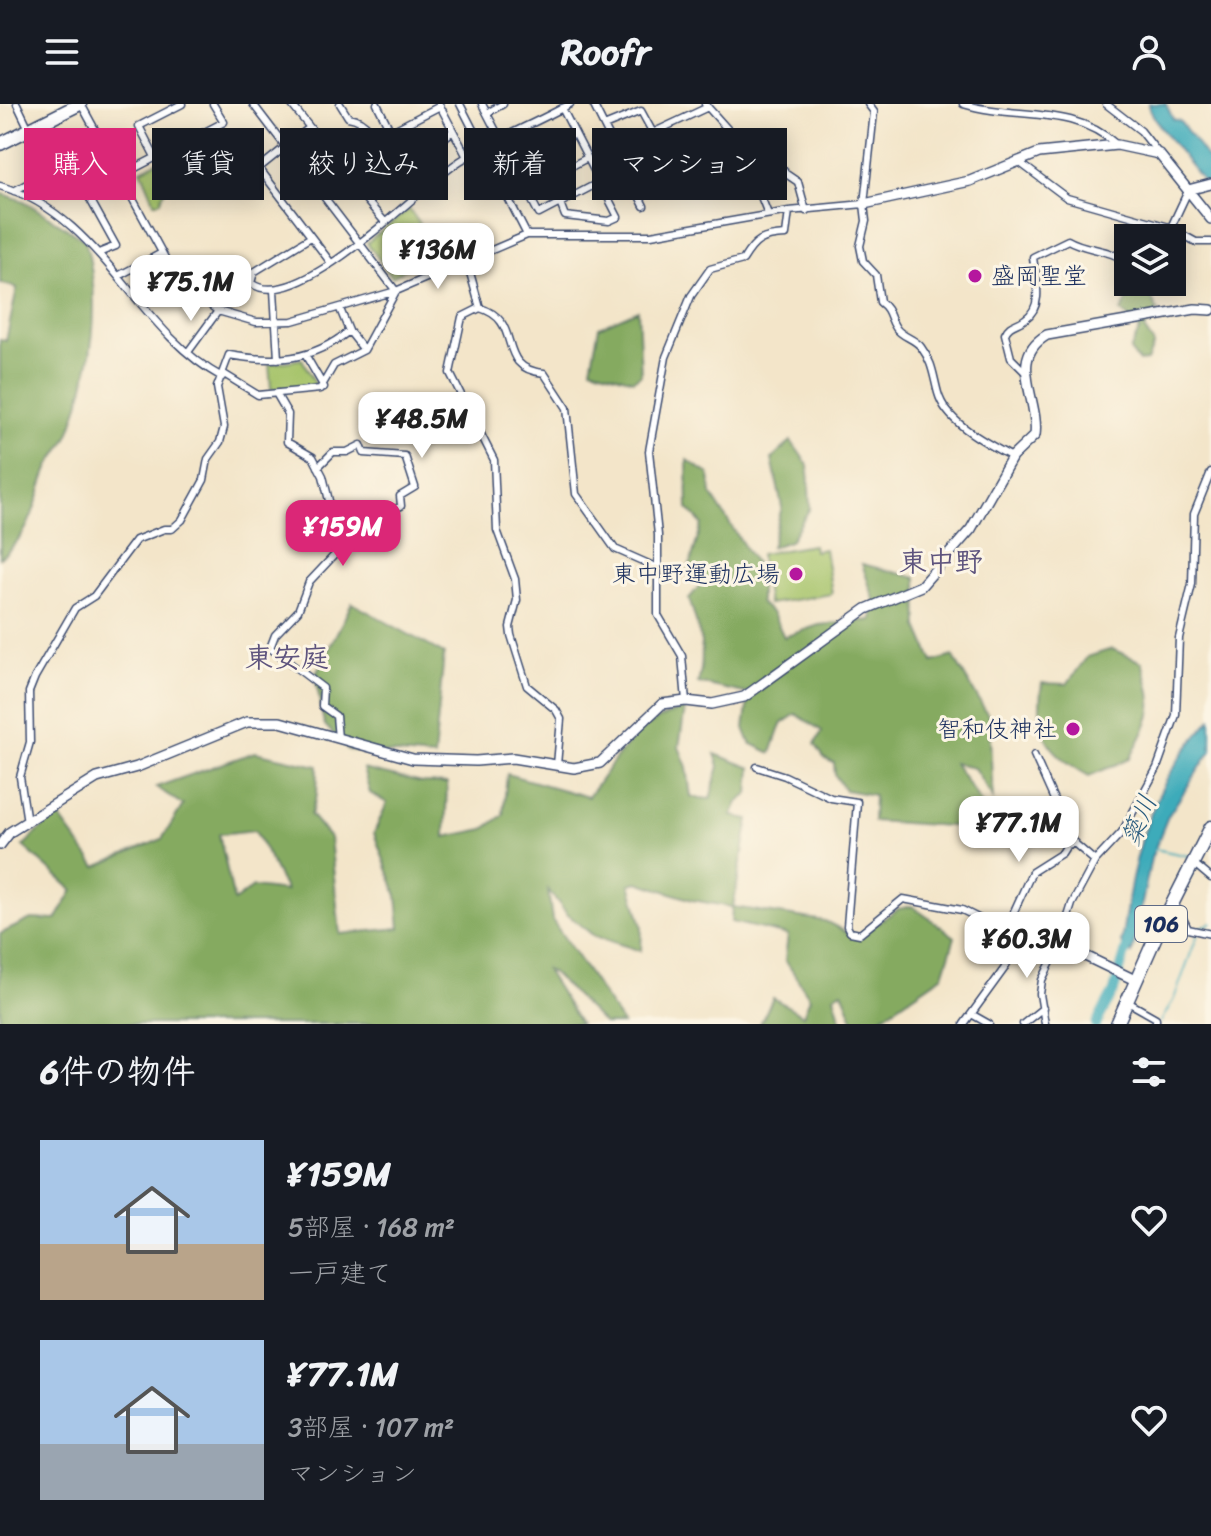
<!DOCTYPE html>
<html lang="ja">
<meta charset="utf-8">
<style>
body{margin:0;font-family:Sriracha,"Klee One",sans-serif;background:#242831;color:#f1f3f6;height:100vh;display:flex;flex-direction:column;font-size:30px;white-space:nowrap}
*{box-sizing:border-box;margin:0}
p{font-size:26px;color:#9ea1a6}
.icon{flex:none;width:44px;height:44px;fill:none;stroke:currentColor;stroke-width:2;stroke-linecap:round;stroke-linejoin:round}
.map{position:relative;height:920px;overflow:hidden}
.drawer{display:flex;flex-direction:column;background:#171b24;flex:1}
.drawer>*{flex:none}
.guide{position:absolute;left:24px;top:24px;width:800px;height:72px;display:flex;gap:16px}
.buttons{position:absolute;left:1114px;top:120px;display:grid;gap:16px}
.buttons a{display:grid;place-items:center;width:72px;height:72px;border-radius:0px;background:#171b24;box-shadow:0 4px 20px #0003;font-size:40px}
.price{position:absolute;translate:-50% -68px;padding:0 18px;border-radius:16px;background:#fff;color:#222;font-size:26px;line-height:52px;filter:drop-shadow(0 2px 4px #0008)}
.price::after{content:'';position:absolute;left:50%;top:48px;width:24px;height:18px;margin-left:-12px;background:inherit;clip-path:polygon(0 0,100% 0,50% 100%)}
.price.active{background:#db2777;color:#fff}
ul{padding:0;list-style:none}
li{display:flex;align-items:center;gap:24px;height:200px;padding:0 40px}
li span{display:grid;place-items:center;flex:none;width:224px;height:160px;border-radius:0px;color:#555}
li>.icon{margin-inline-start:auto}
span .icon{width:96px;height:96px;fill:#fffc;stroke-width:1}
li b{font-size:34px}
h2{display:flex;justify-content:space-between;align-items:center;height:96px;padding:0 40px;font-size:34px}
.tag{padding:0 28px;border-radius:0px;background:#171b24;box-shadow:0 4px 20px #0003;font-size:28px;line-height:72px}
.tag.active{background:#db2777;color:#fff}
header{display:flex;justify-content:space-between;align-items:center;height:104px;padding:0 40px;background:#171b24;font-size:36px;font-weight:700}
.map>svg:first-child{display:block}
.green{fill:#a7c46c;stroke:#617a65;stroke-width:2}
.forest{fill:#85aa60;stroke:#506c5f;stroke-width:2;fill-rule:evenodd}
.water{fill:#3cabba;stroke:#2c6d8c;stroke-width:2}
.lines{fill:none;stroke-linecap:round;stroke-linejoin:round}
.stream{stroke:#3cabba;stroke-width:2}
.river{stroke:#3cabba;stroke-width:10}
.street-casing{stroke:#3b4a6e;stroke-width:9}
.secondary-casing{stroke:#3b4a6e;stroke-width:12}
.highway-casing{stroke:#3b4a6e;stroke-width:15}
.street{stroke:#fff;stroke-width:6}
.secondary{stroke:#fff;stroke-width:9}
.highway{stroke:#fff;stroke-width:12}
.poi-dot{fill:#b5179e;stroke:#fcf5e5;stroke-width:3}
.labels{text-anchor:middle;dominant-baseline:central;stroke-width:6;stroke-linejoin:round;paint-order:stroke}
.shield{fill:#fcf5e5;stroke:#5e6a86;stroke-width:2}
.shield-label{font-size:22px;font-weight:bold;fill:#1b2f5e}
.poi-label{font-size:24px;fill:#1b2f5e;stroke:#fcf5e5;text-anchor:end}
.water-label{font-size:26px;font-style:italic;fill:#275a7e;stroke:#fcf5e5}
.quarter-label{font-size:28px;font-weight:bold;fill:#5e547e;stroke:#fcf5e5}
</style>
<header><svg class="icon" aria-label="menu" viewBox="0 0 24 24"><path d="M4 6h16M4 12h16M4 18h16"/></svg>Roofr<svg class="icon" aria-label="person" viewBox="0 0 24 24"><circle cx="12" cy="8" r="4"/><path d="M4 21q1-7 8-7t8 7"/></svg></header>
<div class="map">
<svg width="1211" height="920" viewBox="0 0 1211 920">
<rect width="100%" height="100%" fill="#fcf5e5"/>
<filter id="ink" filterUnits="userSpaceOnUse"><feTurbulence type="fractalNoise" baseFrequency=".0125" numOctaves="2"/><feDisplacementMap in="SourceGraphic" scale="16" xChannelSelector="R" yChannelSelector="G"/><feConvolveMatrix kernelMatrix="1 2 1 2 8 2 1 2 1" color-interpolation-filters="sRGB"/></filter>
<filter id="wash" filterUnits="userSpaceOnUse"><feTurbulence type="fractalNoise" baseFrequency=".006" numOctaves="4" result="noise"/><feDisplacementMap in="SourceGraphic" scale="32" xChannelSelector="R" yChannelSelector="G"/><feGaussianBlur stdDeviation="1.8" result="paint"/><feColorMatrix in="noise" values="0 0 0 0 0 0 0 0 0 0 0 0 0 0 0 0 0 1.4 0 .05"/><feComposite in="paint" operator="in"/></filter>
<g filter="url(#wash)">
<rect width="100%" height="100%" fill="#f3e5c9"/>
<path class="green" d="M166,53L171,64L161,97L155,99L141,66Z
M409,105L439,147L392,173L367,139Z
M302,255L317,283L271,285L269,260Z
M813,441L814,447L825,445L832,490L768,500L760,450Z"/>
<path class="forest" d="M0,89L24,97L85,136C103,198 92,267 70,328C65,341 54,352 48,365C33,401 35,426 0,454V235L6,237L17,184L0,179Z
M1148,188L1158,207L1144,225L1154,240L1147,257L1139,258L1130,247L1140,225L1121,207L1132,189Z
M638,206L641,271L633,276L591,264L599,223Z
M791,337L808,361L810,404L790,437L771,443L782,403L772,355Z
M687,356L709,370L711,390L760,467V499L773,510L784,533L819,521L872,516L874,495L862,460L917,474L918,523L933,558L953,552L989,613L993,694L974,664L954,659L987,707L980,724L873,717L874,691L845,686L835,671L834,659L825,655L815,640L822,627L796,610L781,620L771,649L750,639L744,624L749,590L698,579C707,548 699,525 689,495L700,481L687,470L702,420L688,405Z
M352,499L444,550L434,653L348,646L324,620L315,572Z
M1112,545L1142,558C1158,610 1153,608 1130,655L1089,672C1045,646 1035,630 1042,579L1067,580L1087,553Z
M685,605L679,643L687,663L691,693L710,695L719,662L715,650L751,664L749,690L738,698L732,712L749,715L733,803L825,817L856,833L898,805L912,802L955,833L943,871L872,920H855L842,887L834,892L842,920H760L773,894L803,911L810,894L785,856L788,831L731,818L732,803L692,796L638,778L630,780L642,822L641,847L594,832L567,810L548,786L552,816L623,920H604L553,869L546,866L580,920H0V830L31,815L56,816L73,786L23,742L57,710L96,763L162,735L183,701L156,683L255,648L318,662L317,690L311,711L330,734L340,830L400,824L397,792L374,729L387,699L370,689L363,665L422,679L447,680L445,733L484,725L503,711L507,670L588,693C618,653 634,618 685,605ZM255,726L286,787L253,783L234,797L219,730Z"/>
<path class="water" d="M1149,0H1166L1173,15L1180,17L1211,59V89C1198,67 1149,16 1149,0Z
M1211,615V647L1168,712L1151,754L1132,850L1121,839C1130,778 1140,718 1173,665C1183,647 1198,631 1211,615Z"/>
<g class="lines">
<path class="stream" d="M1155,745L1189,752
M1200,824L1211,819
M1160,919L1174,895L1198,830"/>
<path class="river" d="M1096,920L1114,887L1130,832"/>
</g>
</g>
<g filter="url(#ink)">
<g class="lines">
<g class="street-casing">
<path id="street" d="M17,0L29,25
M81,0L177,176L218,207L256,218L292,217L396,187L527,131H651L789,107L864,100
M253,0L396,187
M291,0L348,71
M377,0L408,62
M439,0L467,53
M460,0L527,131
M482,0L539,110L600,78
M593,0L644,102
M705,0L739,38L798,78L806,107
M868,0L874,8L864,100L866,117L860,142L863,157L876,171L880,198C891,206 889,214 896,224C902,233 914,234 921,243C933,259 933,271 938,289C946,319 987,339 1012,353
M963,0C1015,16 1072,0 1117,41
M1106,0L1141,27L1159,50
M487,9L503,0
M604,22L641,7L653,29
M309,24L259,64L331,159
M392,27L440,2
M616,46L708,3
M155,53L139,22L182,0
M1019,58L1067,94L1169,123L1196,138H1211
M514,62L575,30
M628,70L657,53H675L722,42L734,33
M0,82C102,111 135,226 222,273
M526,86L587,54
M14,87L69,57L116,142L101,148
M320,87L381,51C375,34 369,16 348,13L340,0
M87,89L224,18L213,0
M560,99L565,112L609,117L618,113L562,4
M768,110L760,90L784,66
M384,117L366,96L453,27
M311,133L254,168L251,179C297,214 420,82 460,57C495,35 534,20 570,0
M1166,134L1188,87
M467,158L480,204
M120,171L160,150
M274,186L278,255
M340,205L349,227L364,246
M188,248L218,207
M306,252L324,283
M1024,267L1011,254L1005,230C1009,220 1017,221 1025,215C1045,202 1035,173 1033,153L1068,136C1086,147 1112,144 1128,160
M224,270L258,291L320,285L334,261L364,246L396,187
M277,291L288,310L287,338L313,353L323,372L332,409L347,432L342,443L309,478L298,507L275,531L270,544L323,584L322,602L336,612L338,634
M318,363L333,348H347L361,341L364,349L405,352L415,383L400,392L401,402L384,409L370,410L355,431L346,434
M686,597L682,552L658,511V431L649,347L666,253L691,192L710,165L743,156C755,136 762,132 786,131L789,107
M1034,651L1073,738L1095,757
M557,661L561,615L556,606L527,582L511,531L510,523L517,496L515,475L497,426L494,356L450,269L462,213L480,204C525,217 493,264 544,269L567,304L576,390L615,445L658,464
M757,663L785,672L831,694L857,698L847,822L850,828L860,830L903,795L962,806L1020,835L1004,865L964,920
M27,718L20,673L30,638L29,588L35,573L75,504L94,492L136,436L164,425H172L182,416L204,376L208,355L220,338L224,323L217,283L229,251C275,259 312,257 349,227
M1031,722L1049,728L1067,724
M1192,758L1211,774
M1170,801L1179,806L1188,825L1211,830
M1005,827L1032,768L1062,749L1067,741L1075,739
M1126,897L1156,914V920
M973,911L989,920
M1023,920L1043,904
M1045,920L1040,890L1042,876L1058,844L1072,800L1095,757L1122,728L1157,664L1176,611L1179,534L1192,480L1194,410L1211,368"/>
</g>
<g class="secondary-casing">
<path id="secondary" d="M1188,86L1211,80
M864,100L970,77L1039,49L1117,41L1159,50L1211,115
M0,741L10,728L97,674L137,663L247,618H280L413,655L476,657L513,654L574,664L600,659L662,600L686,597L712,600L744,593L866,505L921,482L971,425L1012,353L1035,331C1040,297 1006,254 1047,231L1195,205L1211,206
M1020,835L1044,845L1058,844L1079,849L1135,876"/>
</g>
<g class="highway-casing">
<path id="highway" d="M0,40L80,0
M1117,920L1156,832L1211,723"/>
</g>
<use href="#street" class="street"/>
<use href="#secondary" class="secondary"/>
<use href="#highway" class="highway"/>
</g>
</g>
<g class="poi-dot">
<circle cx="975" cy="172" r="8"/>
<circle cx="796" cy="470" r="8"/>
<circle cx="1073" cy="625" r="8"/>
</g>
<g class="labels">
<rect class="shield" x="1135" y="802" width="52" height="36" rx="6"/>
<g class="shield-label">
<text x="1161" y="820">106</text>
</g>
<g class="poi-label">
<text x="991" y="172" text-anchor="start">盛岡聖堂</text>
<text x="780" y="470">東中野運動広場</text>
<text x="1057" y="625">智和伎神社</text>
</g>
<g class="water-label">
<text transform="translate(1139 716) rotate(-68)">簗川</text>
</g>
<g class="quarter-label">
<text x="941" y="457">東中野</text>
<text x="287" y="553">東安庭</text>
</g>
</g>
</svg>
<div class="buttons">
<a><svg class="icon" aria-label="layers" viewBox="0 0 24 24"><path d="M12 4l9 5-9 5-9-5zM3 14l9 5 9-5"/></svg></a>
</div>
<b class="price" style="left:438px;top:187px">¥136M</b>
<b class="price" style="left:191px;top:219px">¥75.1M</b>
<b class="price" style="left:422px;top:356px">¥48.5M</b>
<b class="price active" style="left:343px;top:464px">¥159M</b>
<b class="price" style="left:1019px;top:760px">¥77.1M</b>
<b class="price" style="left:1027px;top:876px">¥60.3M</b>
<div class="guide">
<a class="tag active">購入</a>
<a class="tag">賃貸</a>
<a class="tag">絞り込み</a>
<a class="tag">新着</a>
<a class="tag">マンション</a>
</div>
</div>
<section class="drawer">
<h2>6件の物件<svg class="icon" aria-label="filters" viewBox="0 0 24 24"><path d="M4 7h16M4 17h16"/><circle cx="9" cy="7" r="2"/><circle cx="15" cy="17" r="2"/></svg></h2>
<ul>
<li><span style="background:linear-gradient(#a9c7e8 65%,#b9a48a 0)"><svg class="icon" aria-label="home" viewBox="0 0 24 24"><path d="M3 11l9-7 9 7M6 9v11h12V9"/></svg></span><div><b>¥159M</b><p>5部屋 · 168 m²</p><p>一戸建て</p></div><svg class="icon" aria-label="heart" viewBox="0 0 24 24"><path d="M12 20l-8-8c-3-5 5-10 8-4 3-6 11-1 8 4z"/></svg></li>
<li><span style="background:linear-gradient(#a9c7e8 65%,#9aa5b1 0)"><svg class="icon" aria-label="home" viewBox="0 0 24 24"><path d="M3 11l9-7 9 7M6 9v11h12V9"/></svg></span><div><b>¥77.1M</b><p>3部屋 · 107 m²</p><p>マンション</p></div><svg class="icon" aria-label="heart" viewBox="0 0 24 24"><path d="M12 20l-8-8c-3-5 5-10 8-4 3-6 11-1 8 4z"/></svg></li>
</ul>
</section>
